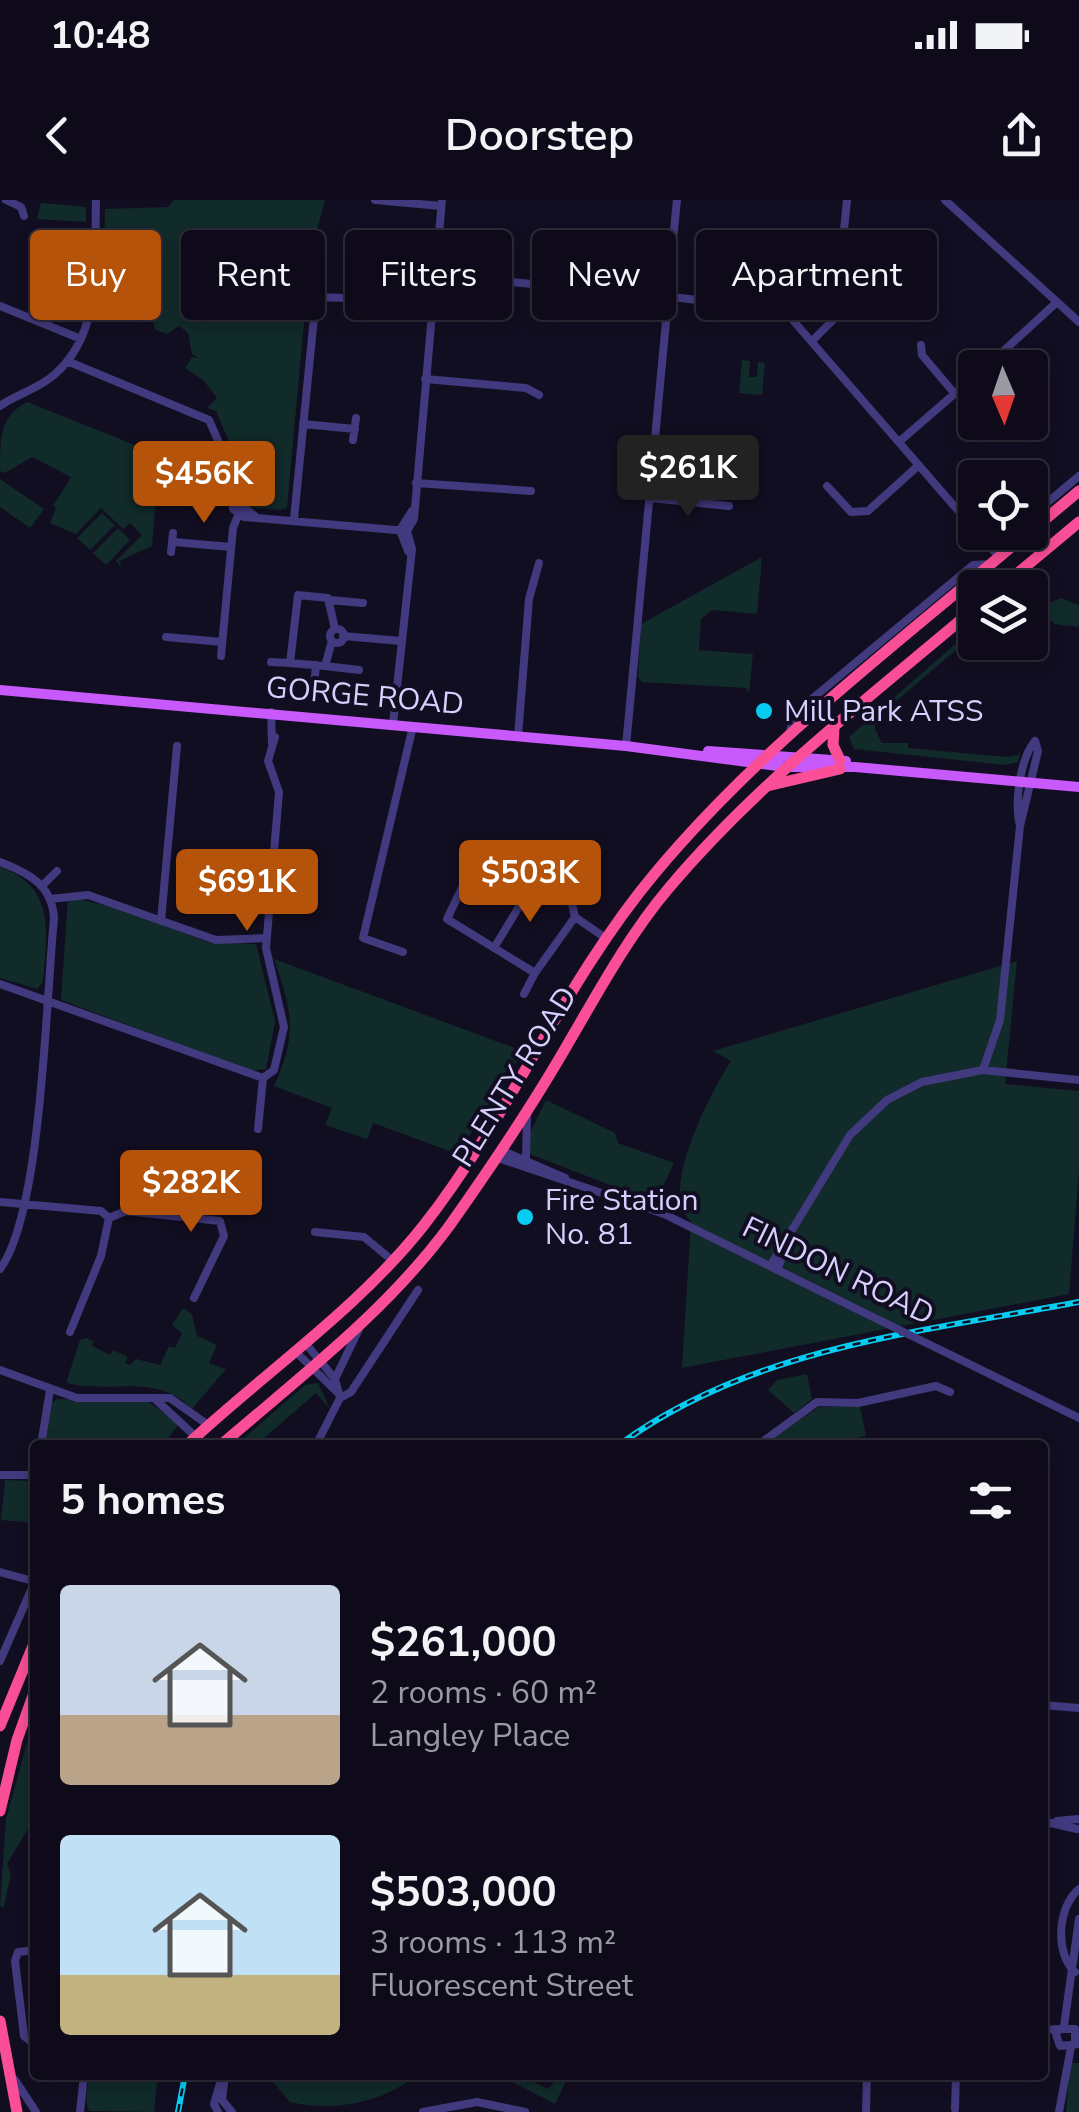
<!DOCTYPE html>
<meta charset="utf-8">
<style>
body{margin:0;font-family:"Nunito Sans",sans-serif;background:#171322;color:#f1f3f6;height:100vh;display:flex;flex-direction:column;font-size:38px;white-space:nowrap}
*{box-sizing:border-box;margin:0}
p{font-size:32px;color:#9b9aa2}
.icon{flex:none;width:55px;height:55px;fill:none;stroke:currentColor;stroke-width:2;stroke-linecap:round;stroke-linejoin:round}
.map{position:relative;flex:1;overflow:hidden}
.side{position:absolute;left:30px;top:1240px;width:1018px;height:640px;display:flex;flex-direction:column;background:#0e0a19;border-radius:10px;box-shadow:0 5px 15px #0003,0 0 0 2px #2e2b38}
.side>*{flex:none}
.guide{position:absolute;left:30px;top:30px;width:1020px;height:90px;display:flex;gap:20px}
.needle{width:65px;rotate:178deg}
.buttons{position:absolute;left:958px;top:150px;display:grid;gap:20px}
.buttons a{display:grid;place-items:center;width:90px;height:90px;border-radius:10px;background:#0e0a19;box-shadow:0 5px 15px #0003,0 0 0 2px #2e2b38;font-size:50px}
.price{position:absolute;translate:-50% -85px;padding:0 22px;border-radius:10px;background:#b45309;color:#fff;font-size:32px;line-height:65px;filter:drop-shadow(0 2px 5px #0008)}
.price::after{content:'';position:absolute;left:50%;top:60px;width:30px;height:22px;margin-left:-15px;background:inherit;clip-path:polygon(0 0,100% 0,50% 100%)}
.price.selected{background:#222;color:#fff}
ul{padding:0;list-style:none}
li{display:flex;align-items:center;gap:30px;height:250px;padding:0 30px}
li span{display:grid;place-items:center;flex:none;width:280px;height:200px;border-radius:10px;color:#555}
li>.icon{margin-inline-start:auto}
span .icon{width:120px;height:120px;fill:#fffc;stroke-width:1}
li b{font-size:42px}
h2{display:flex;justify-content:space-between;align-items:center;height:120px;padding:0 30px;font-size:42px}
.pill{padding:0 35px;border-radius:10px;background:#0e0a19;box-shadow:0 5px 15px #0003,0 0 0 2px #2e2b38;font-size:35px;line-height:90px}
.pill.selected{background:#b45309;color:#fff}
.status{display:flex;justify-content:space-between;align-items:center;height:70px;padding:0 50px;background:#0e0a19;direction:ltr}
.status svg{height:28px;fill:currentColor}
header{display:flex;justify-content:space-between;align-items:center;height:130px;padding:0 30px;background:#0e0a19;font-size:45px;font-weight:600}
.map>svg:first-child{display:block}
.green{fill:#112a2a}
.lines{fill:none;stroke-linecap:round;stroke-linejoin:round}
.minor{stroke:#413a7e;stroke-width:8}
.major{stroke:#c859fa;stroke-width:10}
.highway{stroke:#fa4e96;stroke-width:11}
.rail-casing{stroke:#07ccf1;stroke-width:6}
.rail{stroke:#120e21;stroke-width:2.5;stroke-dasharray:8;stroke-linecap:butt}
.minor-bridge{stroke:#413a7e;stroke-width:8}
.poi-dot{fill:#07ccf1;stroke:#120e21;stroke-width:4}
.labels{text-anchor:middle;dominant-baseline:central;stroke-width:8;stroke-linejoin:round;paint-order:stroke}
.street-label{font-size:30px;fill:#d7cffe;stroke:#120e21}
.poi-label{font-size:30px;fill:#d7cffe;stroke:#120e21;text-anchor:start}
</style>
<div class="status"><b>10:48</b><svg viewBox="0 0 49 12"><path d="M0 12V9h3v3zM5 12V6h3v6zM10 12V3h3v9zM15 12V0h3v12zM26 1h20v11H26zM47 4h2v5h-2z"/></svg></div>
<header><svg class="icon" aria-label="back" viewBox="0 0 24 24"><path d="M15 5l-7 7 7 7"/></svg>Doorstep<svg class="icon" aria-label="share" viewBox="0 0 24 24"><path d="M12 15V3M7 8l5-5 5 5M5 13v7h14v-7"/></svg></header>
<div class="map">
<svg width="1079" height="1912" viewBox="0 0 1079 1912">
<rect width="100%" height="100%" fill="#120e21"/>
<path class="green" d="M174,0H325L314,41H304L300,83L306,101L287,307L281,310L250,308L243,300L245,279L216,211L207,208L217,198L204,181L185,168L192,157L198,158L192,154L188,133L179,126L167,134L155,130L153,119L139,111L140,62L104,54L105,9L168,7Z
M41,3L86,7V22L37,19Z
M742,160L750,161L749,177H757L758,162L765,163L762,195L739,193Z
M27,202L160,255L152,346L119,361L122,368L116,361L142,335L130,323L123,329L101,308L76,334L50,323L56,308L53,306L71,277L32,257L5,273L0,271C0,236 0,217 27,202Z
M0,279L44,309L30,328L0,307Z
M102,313L115,325L90,350L77,338Z
M118,328L130,340L106,365L93,353Z
M762,357L757,414L712,410L701,419L699,450L753,454L749,493L746,488L642,482L638,477L641,424Z
M1061,398L1079,405V427L1054,424L1040,407Z
M969,432L975,434L967,447L957,449L894,503L896,509L876,520L875,529L882,543H908V548L1007,557L1018,555L1021,549L1018,562L1005,565L854,549L849,537Z
M0,667C56,687 47,732 43,782L37,789L0,778Z
M68,697L109,706L208,742L256,744L275,821L266,869L251,871L61,800Z
M274,759L523,851L458,954L373,923L367,939L325,925L332,908L274,886C298,834 292,812 274,759Z
M1017,761L1005,884L1079,891V971L1069,1094L682,1168L691,1021C657,994 711,892 731,861L713,851Z
M546,900L615,933L618,943L674,963L660,993L646,999L530,954L527,939Z
M183,1108L192,1114L197,1136L217,1145L209,1163L226,1169L192,1209C157,1172 111,1194 66,1183L80,1140L86,1138L93,1141L92,1146L110,1155L113,1150L128,1157L125,1163L130,1165L136,1159L160,1165L169,1146L175,1148L182,1133L172,1125Z
M807,1174L812,1199L794,1213L768,1190L777,1180Z
M318,1183L330,1209L316,1193L256,1245H236L305,1185Z
M57,1199L149,1202L179,1224L163,1245H45L50,1204Z
M819,1207H860L866,1236L822,1245H774L769,1240Z
M5,1280L35,1281V1323L1,1320Z
M35,1514L30,1603L34,1619L7,1664L11,1674L4,1707L0,1706L6,1619Z
M1070,1863H1079V1912H1066Z
M89,1875H158L154,1912L89,1911L86,1901Z
M267,1875H417C382,1903 334,1912 290,1902Z
M499,1875H518L548,1889L560,1875H569L555,1904Z"/>
<g class="lines">
<path class="minor" d="M6,0L21,7L24,16
M375,0L441,6
M945,0L1079,122
M307,53L305,83L316,97
M435,75L663,96
M668,90L677,0
M672,97L784,110L975,330
M0,106L81,139
M373,112L378,94
M812,141L835,118L847,0
M921,145L922,155L955,194
M67,161L209,220L235,279L239,304L255,316
M985,168L1057,102
M425,179L526,188L539,195
M0,206C17,194 38,189 54,175C104,132 94,60 96,0
M303,224L355,229
M353,240L356,218
M900,241L975,176
M416,283L531,291
M827,286L851,312L868,311L919,265
M235,291L233,309L244,317L407,331
M650,298L729,306
M1030,317L1079,276
M294,319L316,97L374,99
M977,332L1000,358
M174,342L231,347
M1011,348L1013,332
M408,351L400,330L412,311
M171,352L173,333
M330,400L363,403
M330 436a7 7 0 1 1 14 0a7 7 0 1 1-14 0Z
M343,436L401,441
M166,437L222,442
M332,441L325,466L290,463L298,395L328,398L335,429
M221,456L233,328L239,313
M271,462L290,463
M325,466L359,470
M313,497L316,465
M271,512L272,543
M393,524L412,349L407,331L414,319L442,0
M790,531L795,513L973,365L989,364
M518,536L529,399L539,363
M626,546L668,100
M1020,626C1014,603 1020,559 1035,541
M0,662C29,673 52,685 54,718C46,797 42,1013 0,1069
M42,686L57,671
M50,699L88,695L216,740L266,738
M575,717L535,773L447,719L472,667L547,685L572,704L575,717L607,739
M161,721L177,546
M494,748L534,682
M403,752L363,738L413,526
M0,784L263,878
M524,794L535,773
M983,870L1000,820L1020,626L1038,551L1035,541
M258,929L263,878L274,870L284,827L266,748L279,592L268,561L275,537
M501,950L565,978
M495,957L664,1014L881,1121
M526,958L527,916
M0,1002L101,1011L109,1018
M109,1018L126,1011L220,1021L224,1036L194,1098
M315,1032L364,1037L393,1061
M770,1066L850,935L887,900L922,882L983,870L1079,880
M777,1070L790,1038
M70,1132L101,1056L109,1018
M306,1144L335,1179L340,1198L316,1245
M296,1152L339,1194
M953,1156L1079,1218
M0,1170L77,1198H170L208,1225
M335,1179L359,1129
M340,1198L351,1192L418,1090
M155,1199L196,1237
M41,1245L50,1190
M758,1245L817,1202L858,1203L936,1186L950,1192
M0,1275H35
M0,1372L33,1381
M0,1461L35,1381
M1042,1505L1079,1508
M1042,1621L1077,1629
M1057,1621L1078,1619
M35,1750L18,1752L15,1761L24,1836L35,1845
M1075,1772C1055,1754 1057,1707 1079,1689
M1064,1826L1079,1719
M1042,1830L1059,1829
M1075,1844V1829H1059L1056,1835L1060,1846L1079,1844
M225,1875L222,1900L232,1912
M15,1880L36,1912
M955,1909L956,1875
M80,1912L84,1875
M218,1912L214,1904L220,1883
M423,1912L477,1902L525,1912
M866,1912L867,1875
M1059,1912L1071,1847"/>
<path class="major" d="M0,490L626,546L785,567H855L1079,587
M708,551L846,561"/>
<path class="highway" d="M1030,332L1079,291
M1000,388L1079,322
M834,528L833,545L840,560
M767,586L840,569
M187,1245C266,1171 357,1110 424,1025C511,914 565,780 656,672C764,543 901,441 1029,332
M221,1245C301,1176 387,1111 450,1025C489,970 528,912 562,854C595,798 626,739 668,689C758,582 869,498 975,408
M0,1526L35,1441
M0,1611L17,1540L35,1490
M0,1821L17,1912"/>
<g class="rail-casing">
<path id="rail" d="M619,1245C752,1147 921,1132 1079,1102
M178,1912L185,1875"/>
</g>
<use href="#rail" class="rail"/>
<path class="minor-bridge" d="M881,1121L953,1156"/>
</g>
<g class="poi-dot">
<circle cx="764" cy="511" r="10"/>
<circle cx="525" cy="1017" r="10"/>
</g>
<g class="labels">
<g class="street-label">
<text transform="translate(365 496) rotate(5)">GORGE ROAD</text>
<text transform="translate(515 877) rotate(-58)">PLENTY ROAD</text>
<text transform="translate(838 1071) rotate(26)">FINDON ROAD</text>
</g>
<g class="poi-label">
<text x="784" y="511">Mill Park ATSS</text>
<text x="545" y="1000">Fire Station<tspan x="545" dy="34">No. 81</tspan></text>
</g>
</g>
</svg>
<div class="buttons">
<a><svg class="needle" viewBox="-14 -14 28 28"><path d="M0-13l5 13h-10z" fill="#e53935"/><path d="M0 13l5-13h-10z" fill="#9b9aa2"/></svg></a>
<a><svg class="icon" aria-label="locate" viewBox="0 0 24 24"><circle cx="12" cy="12" r="6"/><path d="M12 2v4M12 18v4M2 12h4M18 12h4"/></svg></a>
<a><svg class="icon" aria-label="layers" viewBox="0 0 24 24"><path d="M12 4l9 5-9 5-9-5zM3 14l9 5 9-5"/></svg></a>
</div>
<b class="price selected" style="left:688px;top:320px">$261K</b>
<b class="price" style="left:204px;top:326px">$456K</b>
<b class="price" style="left:530px;top:725px">$503K</b>
<b class="price" style="left:247px;top:734px">$691K</b>
<b class="price" style="left:191px;top:1035px">$282K</b>
<div class="guide">
<a class="pill selected">Buy</a>
<a class="pill">Rent</a>
<a class="pill">Filters</a>
<a class="pill">New</a>
<a class="pill">Apartment</a>
</div>
<section class="side">
<h2>5 homes<svg class="icon" aria-label="filters" viewBox="0 0 24 24"><path d="M4 7h16M4 17h16"/><circle cx="9" cy="7" r="2"/><circle cx="15" cy="17" r="2"/></svg></h2>
<ul>
<li><span style="background:linear-gradient(#c9d6e8 65%,#b9a48a 0)"><svg class="icon" aria-label="home" viewBox="0 0 24 24"><path d="M3 11l9-7 9 7M6 9v11h12V9"/></svg></span><div><b>$261,000</b><p>2 rooms · 60 m²</p><p>Langley Place</p></div></li>
<li><span style="background:linear-gradient(#bfe0f5 70%,#c2b280 0)"><svg class="icon" aria-label="home" viewBox="0 0 24 24"><path d="M3 11l9-7 9 7M6 9v11h12V9"/></svg></span><div><b>$503,000</b><p>3 rooms · 113 m²</p><p>Fluorescent Street</p></div></li>
</ul>
</section>
</div>
